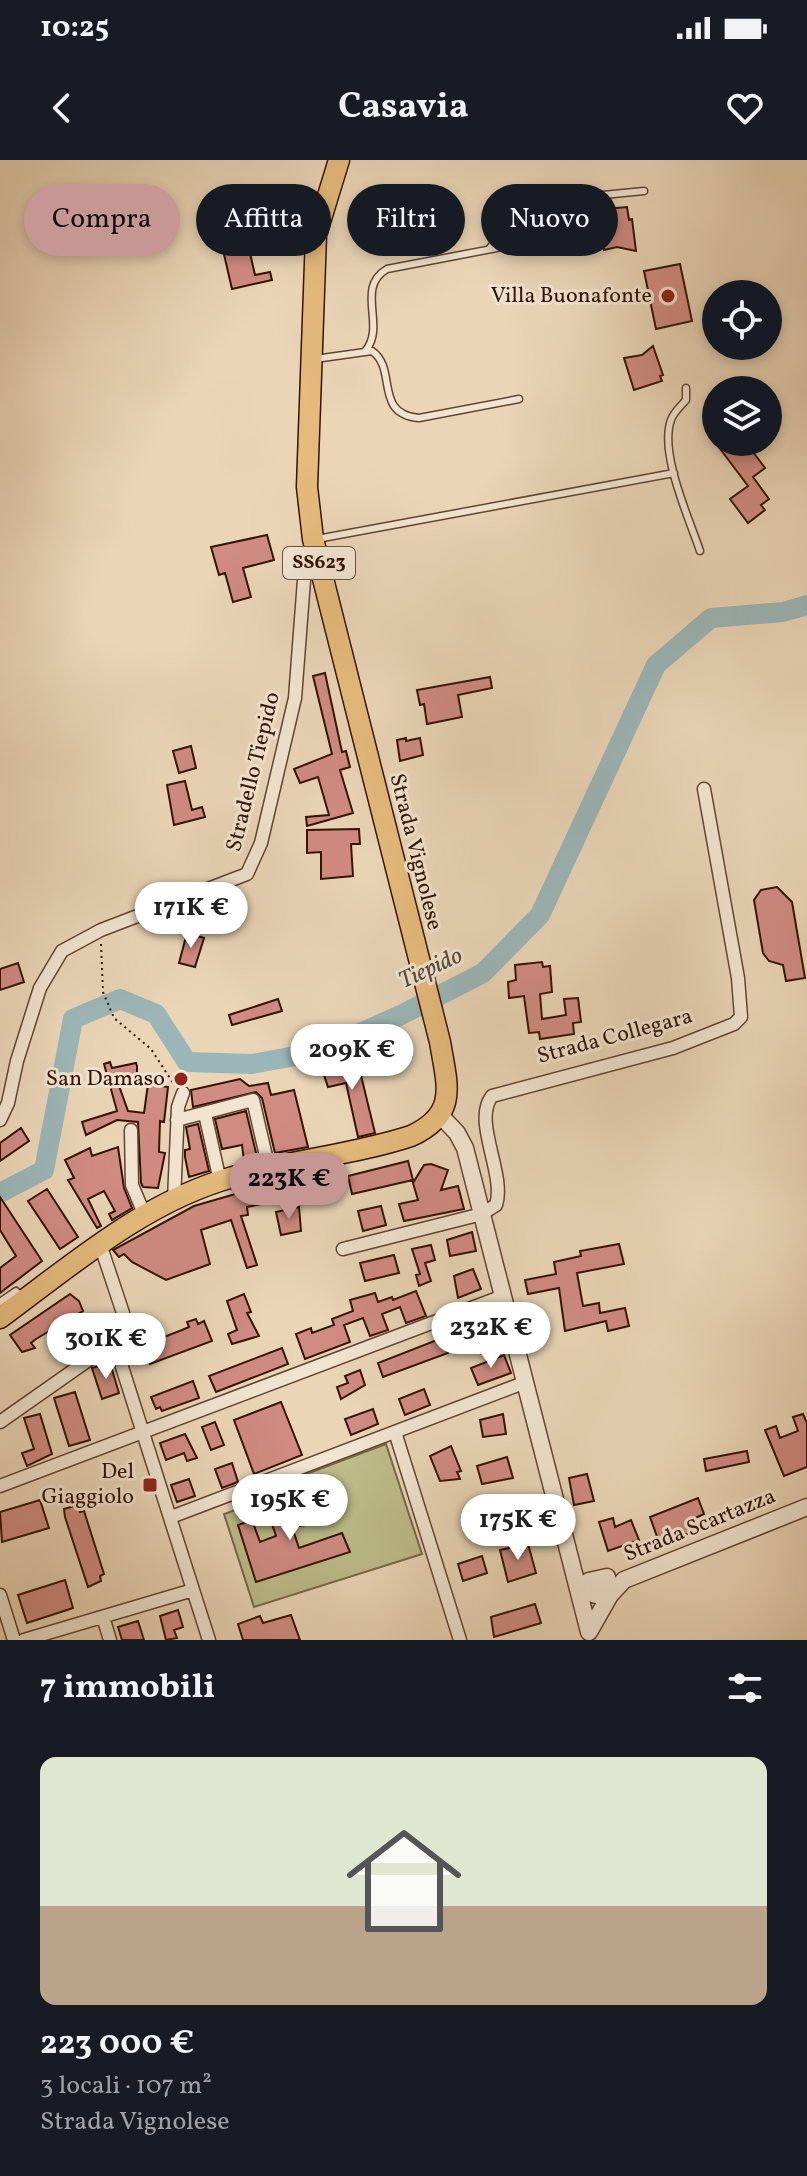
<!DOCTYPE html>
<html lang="it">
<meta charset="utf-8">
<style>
body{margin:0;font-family:Vollkorn,serif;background:#20242c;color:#f1f3f6;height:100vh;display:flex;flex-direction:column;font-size:30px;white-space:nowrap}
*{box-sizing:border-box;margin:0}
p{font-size:26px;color:#9ea1a6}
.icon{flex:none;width:44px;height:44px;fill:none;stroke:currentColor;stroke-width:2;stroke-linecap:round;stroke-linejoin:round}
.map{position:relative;height:1480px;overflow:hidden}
.side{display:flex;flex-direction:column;background:#171b24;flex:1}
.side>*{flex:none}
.guide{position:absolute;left:24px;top:24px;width:760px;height:72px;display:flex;gap:16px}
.fabs{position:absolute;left:702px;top:120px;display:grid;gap:16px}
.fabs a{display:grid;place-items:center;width:80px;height:80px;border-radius:50%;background:#171b24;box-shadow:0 4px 12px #0003;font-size:40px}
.price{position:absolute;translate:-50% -68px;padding:0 18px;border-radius:28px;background:#fff;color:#222;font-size:26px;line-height:52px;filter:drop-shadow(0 2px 4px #0008)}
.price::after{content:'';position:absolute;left:50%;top:48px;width:24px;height:18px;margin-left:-12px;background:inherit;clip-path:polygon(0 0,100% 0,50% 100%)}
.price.current{background:#c59692;color:#111}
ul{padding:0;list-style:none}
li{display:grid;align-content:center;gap:16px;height:424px;padding:0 40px}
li+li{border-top:2px solid #363941}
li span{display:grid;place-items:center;height:248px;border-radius:16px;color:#555}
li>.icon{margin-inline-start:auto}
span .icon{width:144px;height:144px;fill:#fffc;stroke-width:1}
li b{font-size:34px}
h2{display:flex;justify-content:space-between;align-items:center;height:96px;padding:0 40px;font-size:34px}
.chip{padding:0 28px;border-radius:36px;background:#171b24;box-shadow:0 4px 12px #0003;font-size:28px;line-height:72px}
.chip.current{background:#c59692;color:#111}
.status{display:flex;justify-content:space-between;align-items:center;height:56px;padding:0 40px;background:#171b24;direction:ltr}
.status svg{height:22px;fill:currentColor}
header{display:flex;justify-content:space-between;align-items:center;height:104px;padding:0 40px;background:#171b24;font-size:36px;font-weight:700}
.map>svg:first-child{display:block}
.green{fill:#bdbc8a;stroke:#786847;stroke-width:2}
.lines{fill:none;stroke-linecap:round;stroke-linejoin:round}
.river{stroke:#9bb6b8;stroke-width:20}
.building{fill:#d08b82;stroke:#341304;stroke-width:2}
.service-casing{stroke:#624431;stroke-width:9}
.minor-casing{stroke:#624431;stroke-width:15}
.tertiary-casing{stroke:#624431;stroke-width:19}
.primary-casing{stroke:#341304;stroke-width:23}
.path{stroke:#341304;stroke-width:2;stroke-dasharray:2 4;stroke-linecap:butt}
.service{stroke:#f1e4d0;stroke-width:6}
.minor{stroke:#f1e4d0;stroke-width:12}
.tertiary{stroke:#f1e4d0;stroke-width:16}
.primary{stroke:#e5ba7c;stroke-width:20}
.poi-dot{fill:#8f2418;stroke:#f1e4d0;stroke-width:3}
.labels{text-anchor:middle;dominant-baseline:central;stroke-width:6;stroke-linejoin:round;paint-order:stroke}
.shield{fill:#f1e4d0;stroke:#6d5241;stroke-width:2}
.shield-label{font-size:20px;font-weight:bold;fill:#341304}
.poi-label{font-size:22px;fill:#341304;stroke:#f1e4d0;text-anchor:end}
.street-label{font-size:22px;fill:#341304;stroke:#f1e4d0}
.water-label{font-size:24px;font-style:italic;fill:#584c43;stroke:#f1e4d0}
</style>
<div class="status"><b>10:25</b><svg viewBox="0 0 49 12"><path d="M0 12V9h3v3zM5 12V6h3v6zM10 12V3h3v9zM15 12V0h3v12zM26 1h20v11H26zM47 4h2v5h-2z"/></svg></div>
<header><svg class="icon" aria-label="back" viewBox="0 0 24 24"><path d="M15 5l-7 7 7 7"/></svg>Casavia<svg class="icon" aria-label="heart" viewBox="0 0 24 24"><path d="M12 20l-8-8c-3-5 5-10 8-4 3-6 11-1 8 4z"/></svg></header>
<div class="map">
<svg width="807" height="1480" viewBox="0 0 807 1480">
<rect width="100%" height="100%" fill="#ead5b7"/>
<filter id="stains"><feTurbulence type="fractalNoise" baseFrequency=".0025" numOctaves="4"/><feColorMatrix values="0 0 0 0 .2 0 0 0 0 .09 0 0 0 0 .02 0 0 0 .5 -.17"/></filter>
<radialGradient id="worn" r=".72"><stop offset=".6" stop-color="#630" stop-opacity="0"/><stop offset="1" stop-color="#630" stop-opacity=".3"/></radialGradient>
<path class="green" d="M386,1284L422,1394L254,1447L224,1354L296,1328L293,1319Z"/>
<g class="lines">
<path class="river" d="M0,1033L44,1010L73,859L120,839L156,854L187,902L252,904L317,892L403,854L483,813L540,755L656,505L711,458L783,452L807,445"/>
</g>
<path class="building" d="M627,47L629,60L632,59L636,91L617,87L604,90L599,63L607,62L606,49Z
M285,67L289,85L250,93L255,115L270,112L272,120L232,129L220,77Z
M680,104L692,161L656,169L644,111Z
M653,186L663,215L660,216L662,221L634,230L624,198L642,195Z
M715,282H757L750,288L765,308L753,317L769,339L761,345L765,350L748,363L730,339L748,326Z
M267,375L274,400L243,408L251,437L233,442L225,413L219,415L211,387Z
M325,513L342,592L346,591L350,607L340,610L353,653L307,666L306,657L329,655L318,617L300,623L294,609L332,594L313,516Z
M490,517L492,528L458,535L462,557L427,564L424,544L420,545L417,530Z
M406,578V581L420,578L423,595L400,601L397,580Z
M191,586L196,608L179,613L173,591Z
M185,621L192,650L202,647L205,657L174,665L167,625Z
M359,669L360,684H351L353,716L321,719V692L307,693V670Z
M777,727L792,742L805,818L786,821L783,805L769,801L763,793L754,740L761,730Z
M187,773L204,778L195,807L179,803Z
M542,802L543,807L550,806L552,832L540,834L542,859L566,855L564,839L578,838L581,862L573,863L574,874L540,879L539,872L529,873L524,836L509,838L508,822L516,820L515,805Z
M18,803L24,822L0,830V809Z
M278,839L282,851L232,865L229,855Z
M356,895L375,973L358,977L346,923L328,927L322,909Z
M110,902L112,908L136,903L137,906V922L118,923L128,951L144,953L148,924L168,927L164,962L160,961L159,992L165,993L158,1028L143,1027L141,1023L138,962L117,960L86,975L82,962L117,951L104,904Z
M240,919L249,926L268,923L271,935L294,930L308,987L275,993L262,938L256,932L193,947L191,930Z
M246,951L257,997L244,1001L242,985L222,989L215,959Z
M198,964L209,1011L189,1017L185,997V990L190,989L186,967Z
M21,968L29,981L0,1001V983Z
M118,987L124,1028L132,1048L112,1060L109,1054L115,1051L104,1031L88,1039L101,1066L97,1068L68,1020L74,1018L65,1000L90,988L92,996Z
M408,1001L413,1020L352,1034L348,1016Z
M431,1004L448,1010L441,1030L458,1026L464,1049L404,1061L399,1044L418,1040L413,1023L424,1005Z
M326,1014L332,1041L323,1043L322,1037H311L306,1018Z
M263,1026L267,1043L247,1047L248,1055L241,1056L257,1105L247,1108L231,1060L201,1070L210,1104L166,1120L132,1102L124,1094L119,1097L113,1090L194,1046Z
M47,1029L78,1077L60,1089L28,1041Z
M0,1037L42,1101L0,1133V1108L16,1096L0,1070Z
M381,1046L386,1065L363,1071L358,1051Z
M299,1047L301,1071L281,1075L276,1052Z
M472,1072L476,1091L450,1096L447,1080Z
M619,1084L624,1104L577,1113L583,1146L599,1143L600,1153L625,1148L629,1166L608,1171L606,1161L565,1171L559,1128L528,1134L525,1120L556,1114L554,1102L581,1096L580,1091Z
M431,1085L435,1100L425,1103L431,1121L419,1126L416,1115L420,1114L412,1089Z
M394,1095L399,1113L365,1121L360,1103Z
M473,1109L481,1129L458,1138L454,1116Z
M416,1131L426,1156L406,1163L400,1147L382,1154L388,1170L370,1176L363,1158L344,1165L350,1182L305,1199L296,1174L311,1168L312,1173L334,1165L332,1159L353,1151L350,1140L375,1133L378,1142L392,1137L393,1140Z
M70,1134L79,1141L83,1151L36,1179L31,1183L35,1188L22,1192L10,1175Z
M244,1134L251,1152L247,1153L259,1176L232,1184L228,1174L237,1170L227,1141Z
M196,1159L198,1164L204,1161L212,1181L150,1204L143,1185L150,1182L148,1177L157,1174L159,1179L182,1170L189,1167L187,1162Z
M494,1159L501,1178L484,1184L476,1163Z
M442,1178L448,1193L383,1217L378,1203Z
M282,1188L288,1204L216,1232L209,1216Z
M504,1195L511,1213L478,1225L471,1208Z
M110,1203L119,1233L102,1239L92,1208Z
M360,1210L365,1225L341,1239L337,1227L348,1223L345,1216Z
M193,1221L199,1238L162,1251L160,1247L156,1249L151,1237Z
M424,1229L430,1245L405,1255L399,1239Z
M75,1232L90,1280L69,1286L54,1238Z
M281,1242L302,1295L254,1314L234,1260Z
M373,1249L378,1264L351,1275L345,1259Z
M40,1254L52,1294L27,1306L22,1293L34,1289L24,1258Z
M503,1254L506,1274L483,1277L480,1260Z
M803,1254L807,1263V1307L784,1316L765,1270L776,1266L780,1278L798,1271L793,1257Z
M215,1262L224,1285L211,1290L202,1267Z
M185,1274L197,1298L187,1301L184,1293L166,1300L160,1283Z
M451,1286L461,1311L457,1312L460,1319L440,1321L430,1296Z
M747,1291L749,1302L706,1311L704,1299Z
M507,1297L513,1318L482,1324L477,1306Z
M232,1303L238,1322L222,1328L215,1309Z
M587,1314L594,1341L574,1345L569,1318Z
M189,1319L195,1336L177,1342L171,1325Z
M698,1338L704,1354L691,1360L695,1371L660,1385L650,1357Z
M313,1339L325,1342L328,1354L320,1363L292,1367L299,1388L342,1373L350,1392L256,1422L238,1365L252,1360L260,1382L276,1376L269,1355Z
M509,1339H517L520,1355L499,1360L495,1342Z
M40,1340L49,1368L2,1382L0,1352Z
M78,1345L80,1352L84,1351L104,1414L100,1416L101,1421L88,1427L65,1357L64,1349Z
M613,1358L615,1367L631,1360L639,1380L608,1391L599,1362Z
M528,1384L536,1413L508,1422L500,1390Z
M482,1396L487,1413L463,1421L458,1404Z
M65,1420L73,1448L27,1463L18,1435Z
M535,1444L541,1463L494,1477L491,1457Z
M178,1450L183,1467L174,1470L177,1478L166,1480L160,1456Z
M291,1455L300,1480H243L238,1464L260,1456L263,1463Z
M138,1461L144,1480H122L118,1467Z"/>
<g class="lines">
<g class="service-casing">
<path id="service" d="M489,89C497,81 496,75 499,65C505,38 539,40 561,39
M366,190C386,165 355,128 387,109L549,78L557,74L562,39L644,31
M315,199L372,191C398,209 373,254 419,258L519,239
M686,228V240C681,246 673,253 671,260C659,293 689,358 700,391
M317,379L674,313
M0,1142L16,1131L22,1137"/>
</g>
<g class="minor-casing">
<path id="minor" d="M205,954L220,1021
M0,960L8,943L17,901L40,828L62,791L101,770L247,714L261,683L295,538L305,407L312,383
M177,960L253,940L269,1009
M131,970L132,1025L145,1056
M174,1040L178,947L183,933
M100,1084L123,1153L122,1207L209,1480
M343,1089L482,1054L496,1045C506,1014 472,961 492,936L673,888L734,864L741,857L738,818L704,629
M0,1262L124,1175
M395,1272L460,1480
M0,1326L503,1136
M171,1357L526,1222
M0,1435L14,1480
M103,1457L110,1480
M24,1480L193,1430"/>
</g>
<g class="tertiary-casing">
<path id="tertiary" d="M441,956L457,973L465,988L589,1472
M607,1417L589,1421L579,1429L596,1435L614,1430
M589,1472L610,1435L624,1420L807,1347"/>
</g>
<g class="primary-casing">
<path id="primary" d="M0,1158C72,1105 145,1041 233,1017C292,1000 353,995 411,976C459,954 447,925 440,882L313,379L307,327L316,75L339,0"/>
</g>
<path class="path" d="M101,784L103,832L114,858L151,889L175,926"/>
<use href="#service" class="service"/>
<use href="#minor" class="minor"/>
<use href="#tertiary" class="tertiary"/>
<use href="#primary" class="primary"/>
</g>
<g class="poi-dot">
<circle cx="668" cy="136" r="8"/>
<circle cx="181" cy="919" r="8"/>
<rect x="142" y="1317" width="16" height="16" rx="4"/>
</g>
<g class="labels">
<rect class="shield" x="283" y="387" width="72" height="32" rx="6"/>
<g class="shield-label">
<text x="319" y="403">SS623</text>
</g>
<g class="poi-label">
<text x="652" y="136">Villa Buonafonte</text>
<text x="165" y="919">San Damaso</text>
<text x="134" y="1312">Del<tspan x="134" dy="25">Giaggiolo</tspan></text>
</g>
<g class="street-label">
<text transform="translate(254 612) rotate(-76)">Stradello Tiepido</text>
<text transform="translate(415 692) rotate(76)">Strada Vignolese</text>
<text transform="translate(615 877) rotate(-15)">Strada Collegara</text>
<text transform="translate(700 1366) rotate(-22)">Strada Scartazza</text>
</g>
<g class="water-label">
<text transform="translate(431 809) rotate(-25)">Tiepido</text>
</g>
</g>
<rect width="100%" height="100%" filter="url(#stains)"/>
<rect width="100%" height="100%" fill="url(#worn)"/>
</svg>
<div class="fabs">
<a><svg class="icon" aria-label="locate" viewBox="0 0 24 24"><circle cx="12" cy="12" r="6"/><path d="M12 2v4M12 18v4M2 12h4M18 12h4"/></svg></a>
<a><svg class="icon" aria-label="layers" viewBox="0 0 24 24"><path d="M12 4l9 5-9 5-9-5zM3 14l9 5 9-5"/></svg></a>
</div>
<b class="price" style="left:191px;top:790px">171K €</b>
<b class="price" style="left:352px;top:932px">209K €</b>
<b class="price current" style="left:289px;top:1061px">223K €</b>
<b class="price" style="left:491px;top:1210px">232K €</b>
<b class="price" style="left:106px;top:1221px">301K €</b>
<b class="price" style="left:290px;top:1382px">195K €</b>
<b class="price" style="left:518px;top:1402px">175K €</b>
<div class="guide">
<a class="chip current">Compra</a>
<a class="chip">Affitta</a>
<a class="chip">Filtri</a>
<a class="chip">Nuovo</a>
</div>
</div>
<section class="side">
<h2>7 immobili<svg class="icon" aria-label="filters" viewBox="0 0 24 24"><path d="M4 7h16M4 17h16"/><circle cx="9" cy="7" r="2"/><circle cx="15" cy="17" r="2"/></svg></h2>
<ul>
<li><span style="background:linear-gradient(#dfe7d0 60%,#b9a48a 0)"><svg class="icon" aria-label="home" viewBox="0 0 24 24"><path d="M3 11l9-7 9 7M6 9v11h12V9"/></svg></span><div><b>223 000 €</b><p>3 locali · 107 m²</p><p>Strada Vignolese</p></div></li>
</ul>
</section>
